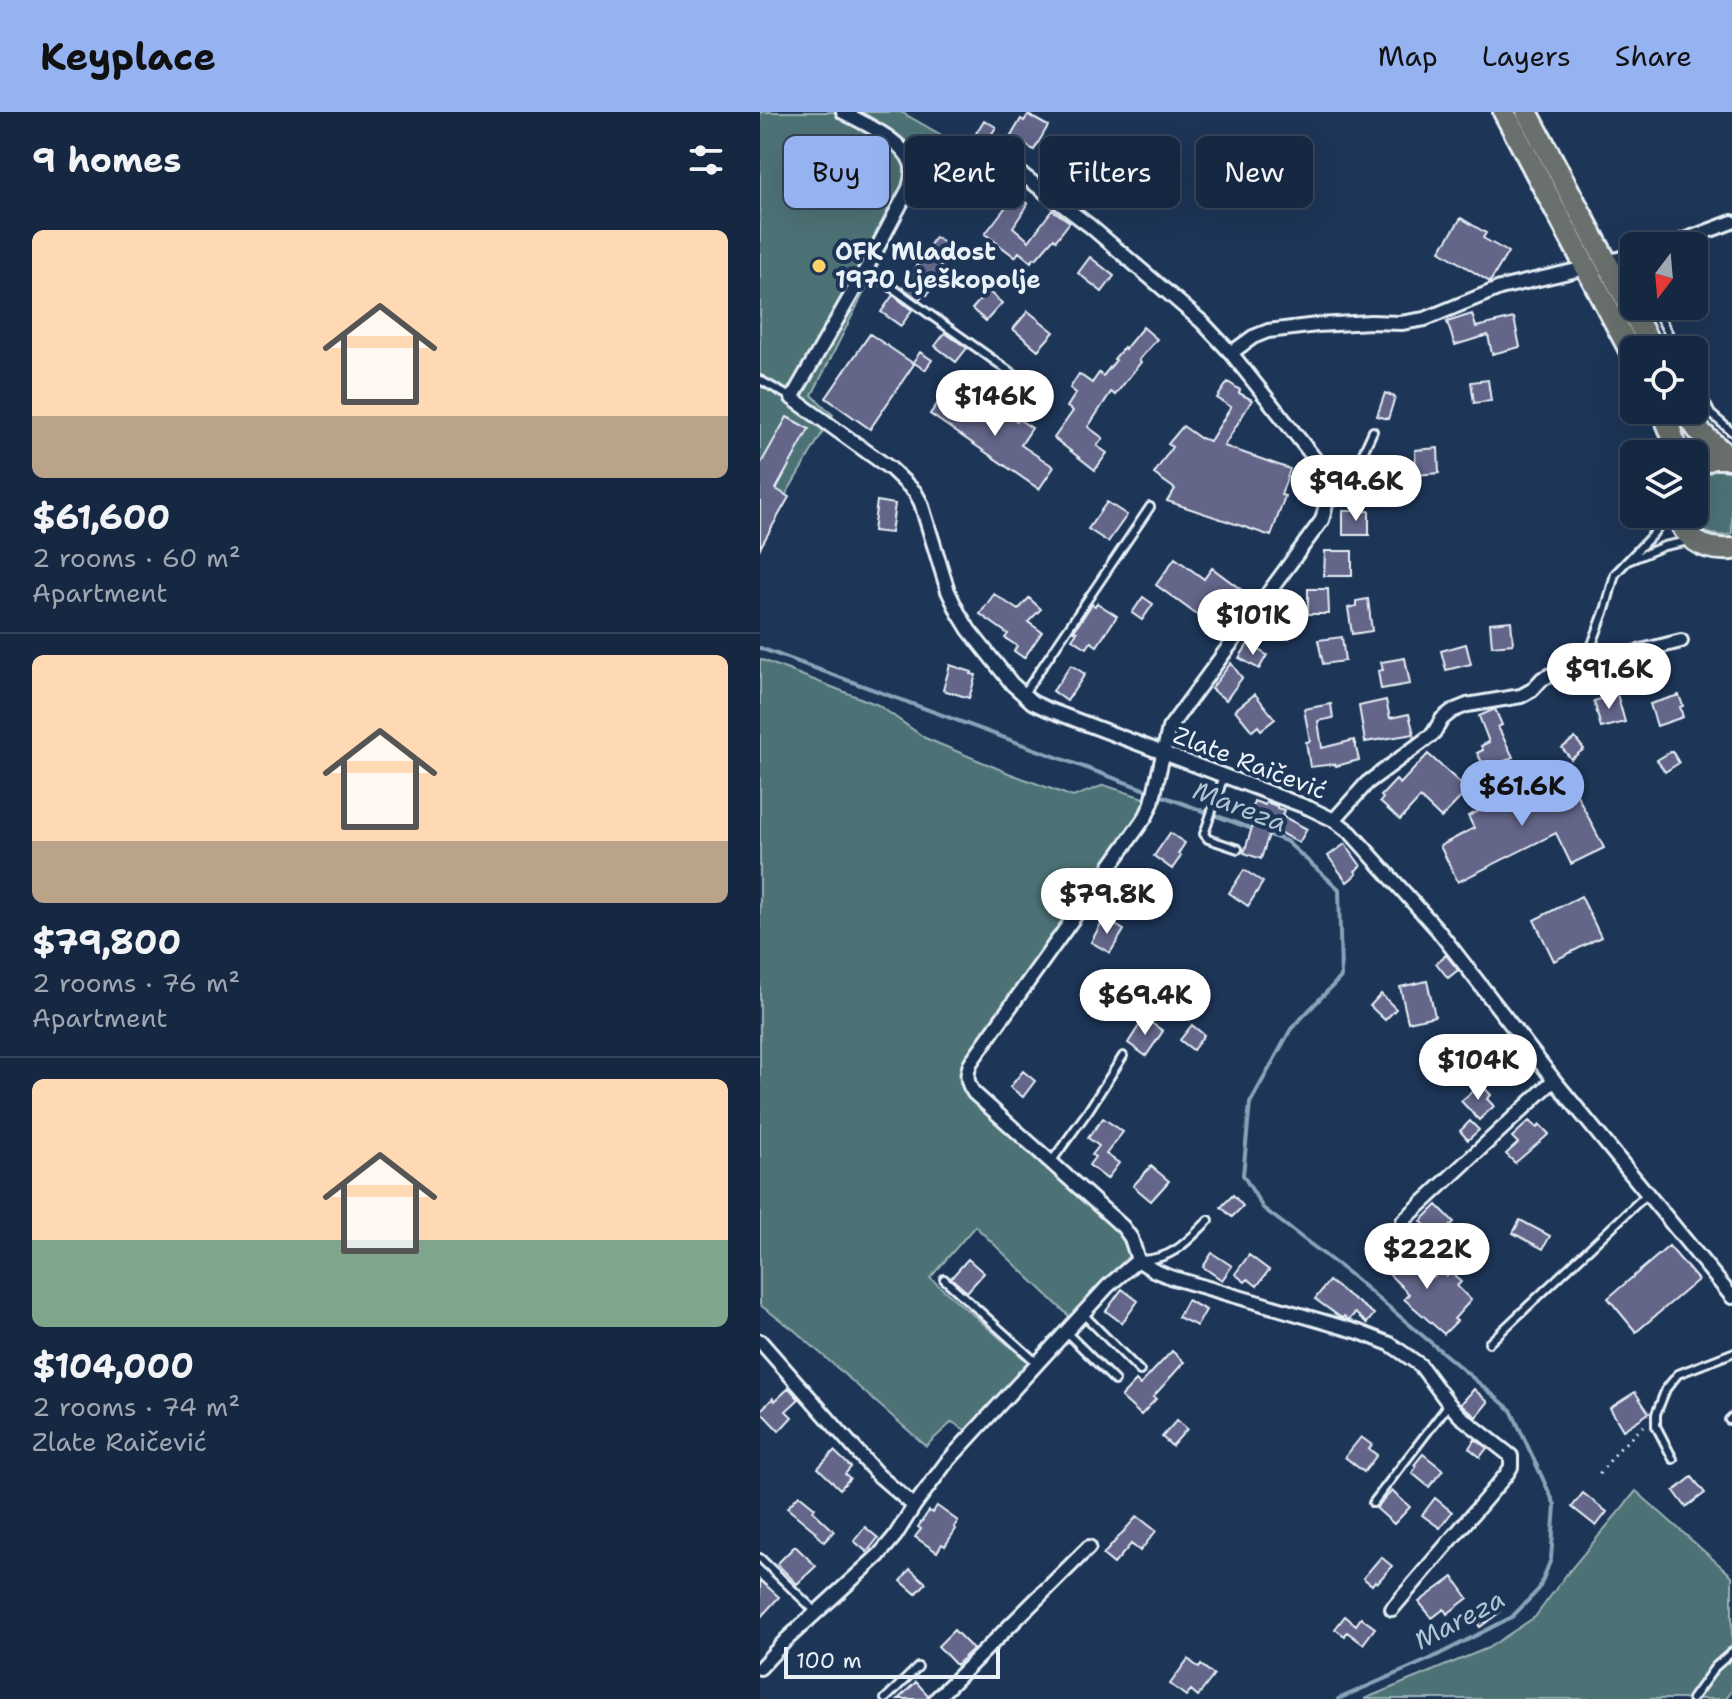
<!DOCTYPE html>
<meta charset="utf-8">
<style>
body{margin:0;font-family:"Shantell Sans",sans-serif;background:#1f3048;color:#f1f3f6;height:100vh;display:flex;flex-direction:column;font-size:30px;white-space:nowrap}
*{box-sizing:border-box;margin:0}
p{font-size:26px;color:#9ea6b1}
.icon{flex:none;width:44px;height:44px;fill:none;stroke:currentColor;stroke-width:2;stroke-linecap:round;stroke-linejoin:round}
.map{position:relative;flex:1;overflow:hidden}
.side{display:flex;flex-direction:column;background:#162841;width:760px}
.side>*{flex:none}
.top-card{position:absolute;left:24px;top:24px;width:760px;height:72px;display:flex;gap:16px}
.needle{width:52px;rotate:196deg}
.controls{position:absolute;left:860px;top:120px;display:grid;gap:16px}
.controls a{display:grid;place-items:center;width:88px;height:88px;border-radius:12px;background:#162841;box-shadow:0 8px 32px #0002,0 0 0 2px #35445a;font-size:40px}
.scale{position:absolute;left:24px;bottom:20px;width:216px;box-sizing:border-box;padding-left:8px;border:4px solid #e8f1f8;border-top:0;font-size:22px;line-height:28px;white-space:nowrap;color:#e8f1f8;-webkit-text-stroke:6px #1d3557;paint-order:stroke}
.price{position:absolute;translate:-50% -68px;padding:0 18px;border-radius:28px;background:#fff;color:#222;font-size:26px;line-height:52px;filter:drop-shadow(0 2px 4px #0008)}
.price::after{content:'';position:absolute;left:50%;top:48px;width:24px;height:18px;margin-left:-12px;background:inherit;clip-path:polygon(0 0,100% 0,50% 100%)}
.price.on{background:#95b2f1;color:#111}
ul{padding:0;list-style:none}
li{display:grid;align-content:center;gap:16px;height:424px;padding:0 32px}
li+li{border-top:2px solid #35445a}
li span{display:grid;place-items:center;height:248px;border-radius:12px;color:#555}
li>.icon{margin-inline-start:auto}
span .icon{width:144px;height:144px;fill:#fffc;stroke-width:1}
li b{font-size:34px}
h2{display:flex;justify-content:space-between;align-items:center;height:96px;padding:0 32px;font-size:34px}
.tag{padding:0 28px;border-radius:12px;background:#162841;box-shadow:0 8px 32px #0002,0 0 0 2px #35445a;font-size:28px;line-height:72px}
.tag.on{background:#95b2f1;color:#111}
header{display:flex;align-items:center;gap:48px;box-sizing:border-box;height:112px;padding:0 40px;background:#95b2f1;color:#111}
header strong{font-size:38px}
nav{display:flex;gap:44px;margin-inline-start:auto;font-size:28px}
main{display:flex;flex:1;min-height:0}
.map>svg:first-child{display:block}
.green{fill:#4d7274;stroke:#9ab2b6;stroke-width:2}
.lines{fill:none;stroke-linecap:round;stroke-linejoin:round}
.stream{stroke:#87a4b8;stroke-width:4}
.building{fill:#646589;stroke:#e8f1f8;stroke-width:2}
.service-casing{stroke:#e8f1f8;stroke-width:12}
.minor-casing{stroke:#e8f1f8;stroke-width:18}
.primary-casing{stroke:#e8f1f8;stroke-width:26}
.path{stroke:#e8f1f8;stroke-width:3;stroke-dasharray:2 6;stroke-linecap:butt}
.service{stroke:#1d3557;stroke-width:6}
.minor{stroke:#1d3557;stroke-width:12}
.primary{stroke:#6b706d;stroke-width:20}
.poi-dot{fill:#ffd166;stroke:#1d3557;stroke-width:3}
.labels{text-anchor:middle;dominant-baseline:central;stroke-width:8;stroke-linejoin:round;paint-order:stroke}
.poi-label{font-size:24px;font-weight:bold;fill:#e8f1f8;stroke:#1d3557;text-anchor:start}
.street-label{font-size:24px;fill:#e8f1f8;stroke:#1d3557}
.water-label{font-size:26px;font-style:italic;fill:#afc4d3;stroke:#1d3557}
</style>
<header>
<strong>Keyplace</strong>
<nav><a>Map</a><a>Layers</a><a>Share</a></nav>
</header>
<main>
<section class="side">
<h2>9 homes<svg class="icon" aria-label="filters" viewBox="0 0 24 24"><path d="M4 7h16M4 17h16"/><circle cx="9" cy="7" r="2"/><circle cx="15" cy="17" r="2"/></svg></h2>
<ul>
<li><span style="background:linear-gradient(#ffd9b3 75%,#b9a48a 0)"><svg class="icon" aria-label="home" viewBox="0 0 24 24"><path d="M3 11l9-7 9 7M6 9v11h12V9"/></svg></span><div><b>$61,600</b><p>2 rooms · 60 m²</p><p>Apartment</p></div></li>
<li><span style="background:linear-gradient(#ffd9b3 75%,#b9a48a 0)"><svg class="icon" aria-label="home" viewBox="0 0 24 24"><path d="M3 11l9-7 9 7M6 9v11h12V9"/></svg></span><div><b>$79,800</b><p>2 rooms · 76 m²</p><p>Apartment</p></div></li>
<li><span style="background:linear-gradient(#ffd9b3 65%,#7fa58c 0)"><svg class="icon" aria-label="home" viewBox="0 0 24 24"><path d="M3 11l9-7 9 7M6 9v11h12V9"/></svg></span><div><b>$104,000</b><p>2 rooms · 74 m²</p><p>Zlate Raičević</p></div></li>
</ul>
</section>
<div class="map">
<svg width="972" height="1587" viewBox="0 0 972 1587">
<rect width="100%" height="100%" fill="#1d3557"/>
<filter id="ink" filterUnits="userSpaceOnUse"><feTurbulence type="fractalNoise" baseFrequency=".0125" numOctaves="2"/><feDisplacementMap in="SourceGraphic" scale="16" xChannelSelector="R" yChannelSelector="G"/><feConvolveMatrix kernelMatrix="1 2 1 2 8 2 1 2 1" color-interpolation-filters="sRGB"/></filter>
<g filter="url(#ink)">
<path class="green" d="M0,0H141L183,24L52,283L73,303L0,426Z
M956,357L972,360V422C953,426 937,420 929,402H934V370L945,361Z
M0,547L118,593L165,626L251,662L313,685L344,673L390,688L202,949L201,969L215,986L359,1119L369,1144L310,1205L215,1114L170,1166L269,1251L207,1319L192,1310L166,1334L34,1218L0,1193Z
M876,1379L972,1464V1579L966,1587H604L728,1536L775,1505L806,1463Z"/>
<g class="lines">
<path class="stream" d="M0,536L495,718
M507,722L526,729L579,777L581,865L531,917L490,991L483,1063L503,1096L587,1160L751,1298L795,1393L791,1447L779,1477L752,1505L670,1547L578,1587"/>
</g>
<path class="building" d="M268,3L288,14L274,38L251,24L261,7L264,9Z
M224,8L236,15L227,30L215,23Z
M325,70L345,85L336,97L316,82Z
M255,83L268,92L253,115L269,129L292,98L310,110L296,128L294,126L276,147L274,146L271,150L259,140L255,145L225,122Z
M701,106L726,121L723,126L748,140L730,170L680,139Z
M175,125L193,136L180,156L183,158L167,183L164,181L159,188L143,176Z
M330,145L354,164L342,180L318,161Z
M228,179L242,191L226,209L212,197Z
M133,183L152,198L141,214L121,200Z
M268,199L294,220L278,238L253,217Z
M712,202L716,215L754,206L760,235L732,242L728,223L695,233L687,210Z
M383,215L397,227L379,248L381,250L355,283L351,280L328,315L343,326L337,334L347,341L335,358L294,326L313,299L307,295L316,281L310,276L319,262L332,271L339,261L343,264L356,248L354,247L364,235L365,237Z
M185,221L207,236L196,250L175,234Z
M110,222L154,252L110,317L66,286Z
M160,240L172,248L165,258L153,250Z
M728,268L731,289L714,291L711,270Z
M468,270L480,278L479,281L492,288L464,334L530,357L521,383L525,384L511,424L407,389L415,377L394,362L412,335L408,332L423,314L440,326L450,329L471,295L457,286Z
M185,281L222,306L231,292L257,309L258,307L272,316L261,333L294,355L279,377L170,302Z
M625,281L635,285L628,307L617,304Z
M27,305L49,317L16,377L29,385L0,436V353Z
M678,336L679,361L656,363L655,338Z
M117,389L135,392L131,421L113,419Z
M347,390L367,403L348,430L328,417Z
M583,399H609V423H583Z
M565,439H592V464H564Z
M415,446L444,467L452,456L487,482L467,510L436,502L396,473Z
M548,477H568L569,502H548Z
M234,482L258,498L269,486L281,497L268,510L282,520L264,546L254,539L257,534L245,526L248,522L220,502Z
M383,485L393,492L382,508L372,501Z
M608,487L612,519L592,522L588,496L596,494V489Z
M337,491L357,504L337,534L331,530L327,536L312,527L317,520L314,519L332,492L335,494Z
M522,498L536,502L529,526L509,521L515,499L522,501Z
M751,509L753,532L732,534L730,511Z
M582,525L585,549L563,552L558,528Z
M488,532L507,543L499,557L479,546Z
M706,532L711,552L686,558L681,539Z
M645,546L650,572L621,577L618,559L623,558L621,550Z
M471,551L482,566L466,588L451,577Z
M190,553L212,560L211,562L216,563L209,586L183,578Z
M311,553L325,562L307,589L293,579Z
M495,582L515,607L501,618L498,614L492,619L475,598Z
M857,582L865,610L841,616L834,589Z
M919,583L923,594L920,595L923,605L897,614L890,592Z
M626,588L630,606L649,602L654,622L605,630L599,594Z
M571,592L573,606L558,609L562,636L594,628L599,648L576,654L575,652L550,655L546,630L550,629L544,597Z
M735,597L742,613L738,615L753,645L731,656L729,652L724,654L717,641L723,638L721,634L729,630L719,604Z
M815,626L824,637L811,647L802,636Z
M912,639L919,651L905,660L897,648Z
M668,642L708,678L681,706L660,686L640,708L620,690L623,686L621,684L636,668L640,672Z
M768,664L778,685L810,669L844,736L811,752L796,721L698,770L680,734L714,716L708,704L732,693L727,683Z
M494,689L505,693L506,690L517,694V696L524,698L522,704L547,717L539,731L511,716L501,747L484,741L494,709L489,707Z
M410,721L425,731L418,742L421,744L412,757L394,744Z
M585,732L601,754L595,759L597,762L587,770L568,744Z
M484,758L503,770L488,794L469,781Z
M821,784L841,825L794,849L774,808Z
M344,806L364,818L350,841L331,830Z
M686,843L698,858L688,866L676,851Z
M667,869L675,904L648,910L640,875Z
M621,882L636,897L625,908L610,894Z
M384,906L403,919L386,944L368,931Z
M432,913L444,923L433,938L420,928Z
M263,959L275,969L263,985L250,975Z
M721,972L731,983L727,987L734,994L719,1008L701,989Z
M343,1006L363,1020L346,1042L359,1051L347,1067L329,1053L335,1045L332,1043L339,1034L328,1026Z
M710,1009L719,1018L708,1028L700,1019Z
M769,1009L777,1016L780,1013L789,1022L755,1051L746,1042L758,1031L752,1025Z
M391,1054L409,1069L391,1089L373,1074Z
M473,1083L483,1094L472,1105L461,1095Z
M677,1093L694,1110L686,1118L683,1115L674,1123L661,1109Z
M760,1108L790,1124L783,1137L753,1121Z
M631,1134L664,1167L669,1161L673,1165L680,1158L686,1164L690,1160L701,1170L697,1174L711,1188L694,1207L697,1209L684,1222L644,1187L649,1182L616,1149Z
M909,1134L938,1168L876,1220L848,1186Z
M452,1141L472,1154L462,1168L443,1155Z
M489,1143L509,1158L497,1174L488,1167L485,1170L475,1162Z
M208,1147L224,1161L207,1180L191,1166Z
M569,1169L614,1202L607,1211L595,1201L589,1208L584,1204L583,1206L580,1205L555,1187Z
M362,1177L378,1189L362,1211L346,1199Z
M427,1188L446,1198L437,1214L418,1205Z
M412,1239L424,1250L393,1285L396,1287L381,1303L361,1285L376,1269L380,1273Z
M29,1276L39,1287L26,1299L32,1305L19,1319L0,1299L13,1286L15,1289Z
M714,1277L728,1290L716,1305L701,1292Z
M875,1280L889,1301L863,1318L850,1296Z
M417,1308L427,1317L412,1334L402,1325Z
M601,1325L612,1333L609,1337L617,1343L604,1360L585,1345Z
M715,1327L727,1336L720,1345L709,1336Z
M74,1339L91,1355L85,1362L90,1366L80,1377L58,1356Z
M663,1342L683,1358L669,1375L652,1361L656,1355L654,1353Z
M932,1365L945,1381L926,1395L914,1379Z
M632,1379L650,1395L634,1412L616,1396Z
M823,1381L847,1400L836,1414L812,1395Z
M39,1383L55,1396L53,1399L74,1419L64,1430L55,1421L56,1420L27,1396Z
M675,1386L692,1400L680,1416L662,1403Z
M177,1394L198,1409L194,1415L196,1417L185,1434L182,1432L177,1440L155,1425L161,1417L158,1415L169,1399L172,1401Z
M377,1404L396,1419L380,1439L371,1432L354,1452L343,1443Z
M105,1415L118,1426L107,1440L94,1429Z
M35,1434L56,1454L37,1472L17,1452Z
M621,1445L632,1454L617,1471L615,1469L612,1473L603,1466Z
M150,1457L166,1471L156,1482L141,1469Z
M693,1465L708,1486L687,1502L684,1497L672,1506L659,1490Z
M0,1468L19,1485L0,1506Z
M733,1490L740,1500L720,1515L712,1504Z
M585,1504L596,1513L601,1506L615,1516L603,1532L587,1520L585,1524L575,1517Z
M194,1518L213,1537L196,1553L178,1534Z
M428,1547L439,1556L441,1553L454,1563L438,1584L431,1578L426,1584L410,1572Z
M156,1570L168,1583L167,1587H138Z"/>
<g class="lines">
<g class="service-casing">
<path id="service" d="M106,157L263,269
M894,194L917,238
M0,268L32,286
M934,269L951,302L972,320
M567,393L582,385L586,378L613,319
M868,449L904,434L929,429
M822,553L833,530L846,495L855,462L893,422L907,402
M263,583L390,395
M464,664L444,722L448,727L478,737
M291,1050L328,999L363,944
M382,1148C414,1147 428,1128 449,1108
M184,1167L277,1251
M323,1202L380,1259
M306,1220L355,1269
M729,1231L887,1082
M969,1308L972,1305
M913,1347L896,1314V1302L906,1277L918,1262L972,1241
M613,1391L689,1292
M0,1446L56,1500
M125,1587L158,1555
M932,1587L955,1555L972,1540"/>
</g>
<g class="minor-casing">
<path id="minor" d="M83,0C103,11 143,28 151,51C154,59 151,68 149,76L106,157L32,286L131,357L155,380L161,391L188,479L198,500L209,518L252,572L272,590L287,597L549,696L574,708L591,721L677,817L794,968L972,1185
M152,53L213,42L225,43L260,61L330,114L442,210L471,241L555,347C566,369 570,384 562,408L409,616L392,691L386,704L211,950C206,962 206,970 214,981L363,1115L371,1126L378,1148L393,1158L410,1165L599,1220L630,1232L660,1253L689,1292L700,1304L751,1344V1355L746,1363L632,1497
M908,134L972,110
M846,150L874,143
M471,241L493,225L508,219L557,213L611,210L641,211L665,207L740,176L826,156
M574,708L607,671L673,622L682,607L692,599L707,593L761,584L772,578L782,567L795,561L921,529
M643,1109L794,968
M0,1229L117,1362L154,1394
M0,1556L26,1528L119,1443L135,1424L154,1394L186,1351L348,1174L378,1148
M176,1587L329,1435"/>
</g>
<g class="primary-casing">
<path id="primary" d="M744,0L874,246
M767,0L893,238
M902,298L911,320L918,342
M924,298L938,318L968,345
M934,355L952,346H972
M917,402C926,429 944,439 972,437"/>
</g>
<path class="path" d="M839,1362L861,1335L885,1313"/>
<use href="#service" class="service"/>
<use href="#minor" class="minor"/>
<use href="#primary" class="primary"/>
</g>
</g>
<circle class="poi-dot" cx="59" cy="154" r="8"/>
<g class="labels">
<g class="poi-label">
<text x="75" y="140">OFK Mladost<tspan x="75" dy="28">1970 Lješkopolje</tspan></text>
</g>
<g class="street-label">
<text transform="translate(490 651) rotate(21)">Zlate Raičević</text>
</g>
<g class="water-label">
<text transform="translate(480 694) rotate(21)">Mareza</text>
<text transform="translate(699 1507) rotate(-28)">Mareza</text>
</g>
</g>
</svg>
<div class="controls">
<a><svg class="needle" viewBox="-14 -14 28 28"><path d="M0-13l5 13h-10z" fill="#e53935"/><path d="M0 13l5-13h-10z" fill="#9ea6b1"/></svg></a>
<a><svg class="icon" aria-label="locate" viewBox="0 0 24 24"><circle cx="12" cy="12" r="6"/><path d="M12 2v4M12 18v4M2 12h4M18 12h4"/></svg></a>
<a><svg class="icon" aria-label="layers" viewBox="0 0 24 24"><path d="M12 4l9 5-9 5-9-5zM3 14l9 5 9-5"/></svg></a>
</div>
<div class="scale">100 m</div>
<b class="price" style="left:235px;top:326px">$146K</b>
<b class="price" style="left:596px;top:411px">$94.6K</b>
<b class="price" style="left:493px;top:545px">$101K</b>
<b class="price" style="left:849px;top:599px">$91.6K</b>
<b class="price on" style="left:762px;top:716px">$61.6K</b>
<b class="price" style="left:347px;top:824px">$79.8K</b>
<b class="price" style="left:385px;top:925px">$69.4K</b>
<b class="price" style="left:718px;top:990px">$104K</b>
<b class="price" style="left:667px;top:1179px">$222K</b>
<div class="top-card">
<a class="tag on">Buy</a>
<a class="tag">Rent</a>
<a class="tag">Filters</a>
<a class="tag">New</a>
</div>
</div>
</main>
